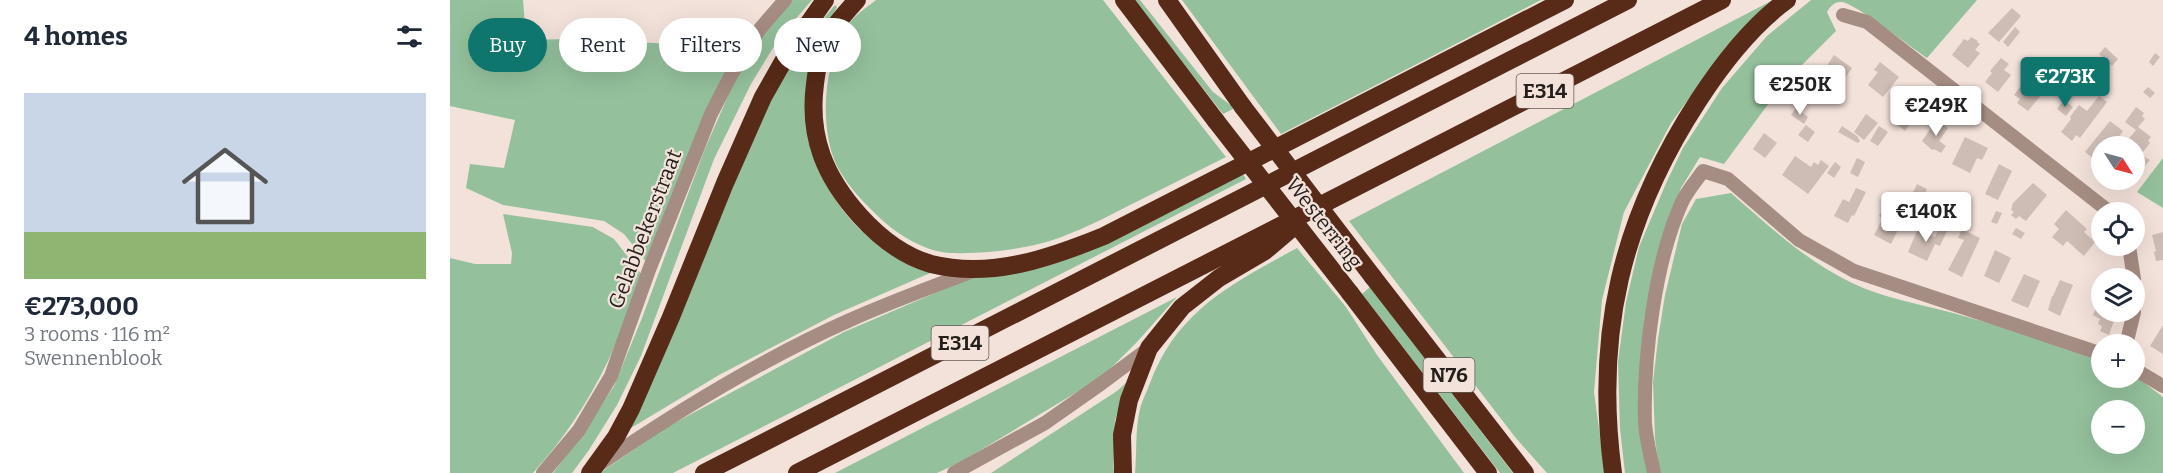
<!DOCTYPE html>
<meta charset="utf-8">
<style>
body{margin:0;font-family:Bitter,serif;background:#f2f2f3;color:#1f2937;height:100vh;display:flex;flex-direction:column;font-size:22px;white-space:nowrap}
*{box-sizing:border-box;margin:0}
p{font-size:20px;color:#747a83}
.icon{flex:none;width:33px;height:33px;fill:none;stroke:currentColor;stroke-width:2;stroke-linecap:round;stroke-linejoin:round}
.map{position:relative;flex:1;overflow:hidden}
.sheet{display:flex;flex-direction:column;background:#fff;width:450px}
.sheet>*{flex:none}
.hud{position:absolute;left:18px;top:18px;width:570px;height:54px;display:flex;gap:12px}
.needle{width:39px;rotate:126deg}
.buttons{position:absolute;left:1641px;top:136px;display:grid;gap:12px}
.buttons a{display:grid;place-items:center;width:54px;height:54px;border-radius:50%;background:#fff;box-shadow:0 6px 24px #0002;font-size:30px}
.price{position:absolute;translate:-50% -51px;padding:0 14px;border-radius:6px;background:#fff;color:#222;font-size:20px;line-height:39px;filter:drop-shadow(0 2px 3px #0008)}
.price::after{content:'';position:absolute;left:50%;top:36px;width:18px;height:14px;margin-left:-9px;background:inherit;clip-path:polygon(0 0,100% 0,50% 100%)}
.price.on{background:#0f766e;color:#fff}
ul{padding:0;list-style:none}
li{display:grid;align-content:center;gap:12px;height:318px;padding:0 24px}
li+li{border-top:2px solid #e0e1e3}
li span{display:grid;place-items:center;height:186px;border-radius:0px;color:#555}
li>.icon{margin-inline-start:auto}
span .icon{width:108px;height:108px;fill:#fffc;stroke-width:1}
li b{font-size:26px}
h2{display:flex;justify-content:space-between;align-items:center;height:72px;padding:0 24px;font-size:26px}
.pill{padding:0 21px;border-radius:27px;background:#fff;box-shadow:0 6px 24px #0002;font-size:21px;line-height:54px}
.pill.on{background:#0f766e;color:#fff}
main{display:flex;flex:1;min-height:0}
.map>svg:first-child{display:block}
.green{fill:#94c19c;fill-rule:evenodd}
.building{fill:#cebdb5}
.lines{fill:none;stroke-linecap:round;stroke-linejoin:round}
.minor{stroke:#a68d84;stroke-width:14}
.highway{stroke:#582a18;stroke-width:18}
.highway-bridge{stroke:#582a18;stroke-width:18}
.labels{text-anchor:middle;dominant-baseline:central;stroke-width:4.5;stroke-linejoin:round;paint-order:stroke}
.shield{fill:#f3e2da;stroke:#635a55;stroke-width:1.5}
.shield-label{font-size:20px;font-weight:bold;fill:#251f1c}
.street-label{font-size:21px;fill:#251f1c;stroke:#f3e2da}
</style>
<main>
<section class="sheet">
<h2>4 homes<svg class="icon" aria-label="filters" viewBox="0 0 24 24"><path d="M4 7h16M4 17h16"/><circle cx="9" cy="7" r="2"/><circle cx="15" cy="17" r="2"/></svg></h2>
<ul>
<li><span style="background:linear-gradient(#c9d6e8 75%,#8fb573 0)"><svg class="icon" aria-label="home" viewBox="0 0 24 24"><path d="M3 11l9-7 9 7M6 9v11h12V9"/></svg></span><div><b>€273,000</b><p>3 rooms · 116 m²</p><p>Swennenblook</p></div></li>
</ul>
</section>
<div class="map">
<svg width="1713" height="473" viewBox="0 0 1713 473">
<rect width="100%" height="100%" fill="#f3e2da"/>
<path class="green" d="M0,0H73L76,40L118,39L248,45L278,68L197,263L174,234L154,221L53,205L16,188L20,164L54,168L65,120L0,106Z
M342,0H362L329,38L301,84L264,159L191,356L167,405L139,450L122,473H103L133,433L164,386L192,318L254,151L285,80L313,36Z
M426,0H653L776,157C743,173 711,190 678,206C653,219 627,232 600,241C569,250 532,254 501,253C476,252 450,236 432,220C416,205 399,188 388,168C368,129 374,64 396,28C403,16 416,8 426,0Z
M684,0H690L763,92L782,106L783,109L773,114Z
M732,0H1091L831,134Z
M1323,0L1272,53L1221,123L1174,212L1152,300L1144,392L1155,473H1097L1065,437L899,221Z
M1361,0H1527L1477,58C1461,47 1406,4 1392,2C1384,1 1380,7 1377,12L1386,31L1333,84L1274,164L1250,157L1231,188L1212,239L1201,284L1197,473H1175L1170,429L1168,362L1176,302L1189,247L1217,181L1233,148L1272,88L1317,36Z
M385,5L387,7L367,47L363,156C375,188 401,229 432,246C449,256 469,262 487,270L384,315L269,375L181,428L179,426L316,105L355,41Z
M1713,158V208L1687,192Z
M792,172L796,179L223,473H150L215,428L394,332L520,278L548,274Z
M1281,193C1319,226 1356,261 1402,283C1433,298 1470,304 1503,313C1553,327 1604,342 1651,362L1652,378H1684L1685,376L1713,397V473H1210L1205,439L1203,382L1208,339L1215,295L1232,224L1246,199ZM1652,411H1684V444H1652Z
M53,214L143,227L164,239L192,275C181,303 171,334 158,361C138,402 114,439 83,473H0V258L25,264H61L62,253Z
M847,248L896,307L927,355L1014,473H685C687,452 685,429 690,409C692,400 697,392 700,383C727,310 783,283 847,248Z
M920,287L1063,473H1050L912,294Z
M727,297L687,342L652,377L511,462L487,473H385Z
M677,382L665,420L663,466L664,473H541L667,391Z"/>
<path class="building" d="M1562,8L1571,16L1549,42L1538,33Z
M1565,27L1570,32L1558,47L1553,42Z
M1521,37L1528,41L1527,42L1530,44L1525,50L1530,53L1518,68L1502,55L1514,39L1518,41Z
M1655,47L1668,59L1662,66L1649,54Z
M1705,53L1710,57L1703,66L1699,62Z
M1384,55L1402,68L1387,89L1371,78L1378,68L1376,67Z
M1551,58L1559,64L1554,70L1561,75L1548,92L1535,82L1542,73L1540,71Z
M1430,62L1449,77L1433,97L1418,85L1428,72L1424,70Z
M1598,70L1606,78L1596,95L1593,93L1578,111L1567,103L1570,99L1564,95L1570,87L1576,92L1583,83L1586,85Z
M1698,87L1705,93L1700,98L1693,92Z
M1455,96L1469,105L1465,113L1467,114L1455,131L1442,120Z
M1649,96L1657,102L1630,138L1626,135L1622,141L1611,132L1621,119L1620,117L1629,105L1637,111Z
M1614,100L1623,107L1616,116L1607,109Z
M1686,107L1694,113L1692,116L1695,119L1688,127L1701,137L1698,141L1700,143L1693,152L1677,141L1686,130L1675,122Z
M1346,108L1358,117L1354,124L1341,115Z
M1416,114L1428,123L1414,140L1404,132Z
M1487,119L1498,128L1489,141L1496,146L1491,153L1484,149L1482,150L1472,141Z
M1660,121L1673,131L1662,147H1652V160L1649,163L1635,152Z
M1356,125L1365,132L1358,142L1348,135Z
M1392,126L1407,136L1410,141L1408,143L1388,132Z
M1429,126L1438,132L1428,146L1420,141Z
M1314,133L1327,143L1315,158L1303,149Z
M1515,137L1538,148L1532,160L1527,158L1520,173L1502,164Z
M1688,153L1700,160L1684,179V157Z
M1345,156L1361,167L1364,162L1368,165L1371,160L1379,166L1358,194L1332,175Z
M1407,158L1415,162L1408,177L1400,173Z
M1385,162L1391,167L1384,178L1377,173Z
M1549,164L1562,171L1548,200L1535,194Z
M1583,183L1597,195L1576,221L1569,216L1566,219L1561,215L1564,212L1561,210L1563,203Z
M1467,184L1477,189L1466,212L1456,207Z
M1406,188L1416,192L1404,216L1402,215L1398,223L1384,216L1393,199L1399,202Z
M1434,207L1452,217L1449,223L1451,224L1441,244L1424,235L1433,218L1429,216Z
M1616,210L1637,229L1634,232L1645,242L1634,256L1617,241L1613,246L1602,237L1609,229L1604,224Z
M1546,211L1552,213L1547,224L1541,222Z
M1502,217L1507,220L1502,230L1497,227Z
M1489,228L1497,231L1490,246L1485,244L1477,261L1458,252L1468,229L1485,237Z
M1566,228L1575,233L1571,239L1562,234Z
M1512,229L1530,238L1512,277L1498,270L1514,240L1508,238Z
M1713,232V260L1706,261L1704,252L1706,251L1702,235Z
M1545,250L1561,258L1549,283L1534,276Z
M1574,274L1590,281L1578,308L1561,301Z
M1610,280L1623,285L1610,316L1598,310L1602,296H1603Z
M1648,303L1652,305V312H1667L1659,335L1650,331L1652,326L1648,324L1650,319L1643,315Z
M1713,325V354L1700,346Z"/>
<g class="lines">
<path class="minor" d="M1393,15L1417,22L1661,213
M1679,246L1684,279
M1684,279V310
M1676,345L1684,312
M1684,369L1713,386
M150,464C229,410 312,359 400,320C440,302 482,287 523,271
M93,473L129,430L161,376L199,270L261,114L281,75L309,30L335,0
M504,473L595,423L652,383L699,348
M1204,473C1201,457 1196,439 1195,423C1193,358 1205,261 1232,202C1237,191 1246,181 1253,171L1278,179L1349,240L1404,271L1652,354"/>
<path class="highway" d="M407,0C397,11 386,23 378,36C370,50 367,67 365,84C358,137 375,177 410,216C430,238 453,256 481,264C541,279 600,258 654,236L1115,0
M674,0L766,121
M717,0L793,107
M923,277L1075,473
M900,293L1038,473
M140,473L166,437L181,409L221,317L275,183L313,97L339,51L375,0
M254,473L1178,0
M347,473L1272,0
M673,473L672,435L679,400L699,348L732,307L769,278L815,251L841,229
M1163,473C1144,334 1172,218 1248,101C1272,64 1301,26 1337,0"/>
<path class="highway-bridge" d="M793,107L923,277
M766,121L900,293"/>
</g>
<g class="labels">
<g class="shield">
<rect x="1066.5" y="74" width="57" height="34" rx="4.5"/>
<rect x="481.5" y="326" width="57" height="34" rx="4.5"/>
<rect x="973.5" y="358" width="51" height="34" rx="4.5"/>
</g>
<g class="shield-label">
<text x="1095" y="91">E314</text>
<text x="510" y="343">E314</text>
<text x="999" y="375">N76</text>
</g>
<g class="street-label">
<text transform="translate(874 223) rotate(52)">Westerring</text>
<text transform="translate(195 229) rotate(-69)">Gelabbekerstraat</text>
</g>
</g>
</svg>
<div class="buttons">
<a><svg class="needle" viewBox="-14 -14 28 28"><path d="M0-13l5 13h-10z" fill="#e53935"/><path d="M0 13l5-13h-10z" fill="#747a83"/></svg></a>
<a><svg class="icon" aria-label="locate" viewBox="0 0 24 24"><circle cx="12" cy="12" r="6"/><path d="M12 2v4M12 18v4M2 12h4M18 12h4"/></svg></a>
<a><svg class="icon" aria-label="layers" viewBox="0 0 24 24"><path d="M12 4l9 5-9 5-9-5zM3 14l9 5 9-5"/></svg></a>
<a>+</a>
<a>−</a>
</div>
<b class="price on" style="left:1615px;top:108px">€273K</b>
<b class="price" style="left:1350px;top:116px">€250K</b>
<b class="price" style="left:1486px;top:137px">€249K</b>
<b class="price" style="left:1476px;top:243px">€140K</b>
<div class="hud">
<a class="pill on">Buy</a>
<a class="pill">Rent</a>
<a class="pill">Filters</a>
<a class="pill">New</a>
</div>
</div>
</main>
